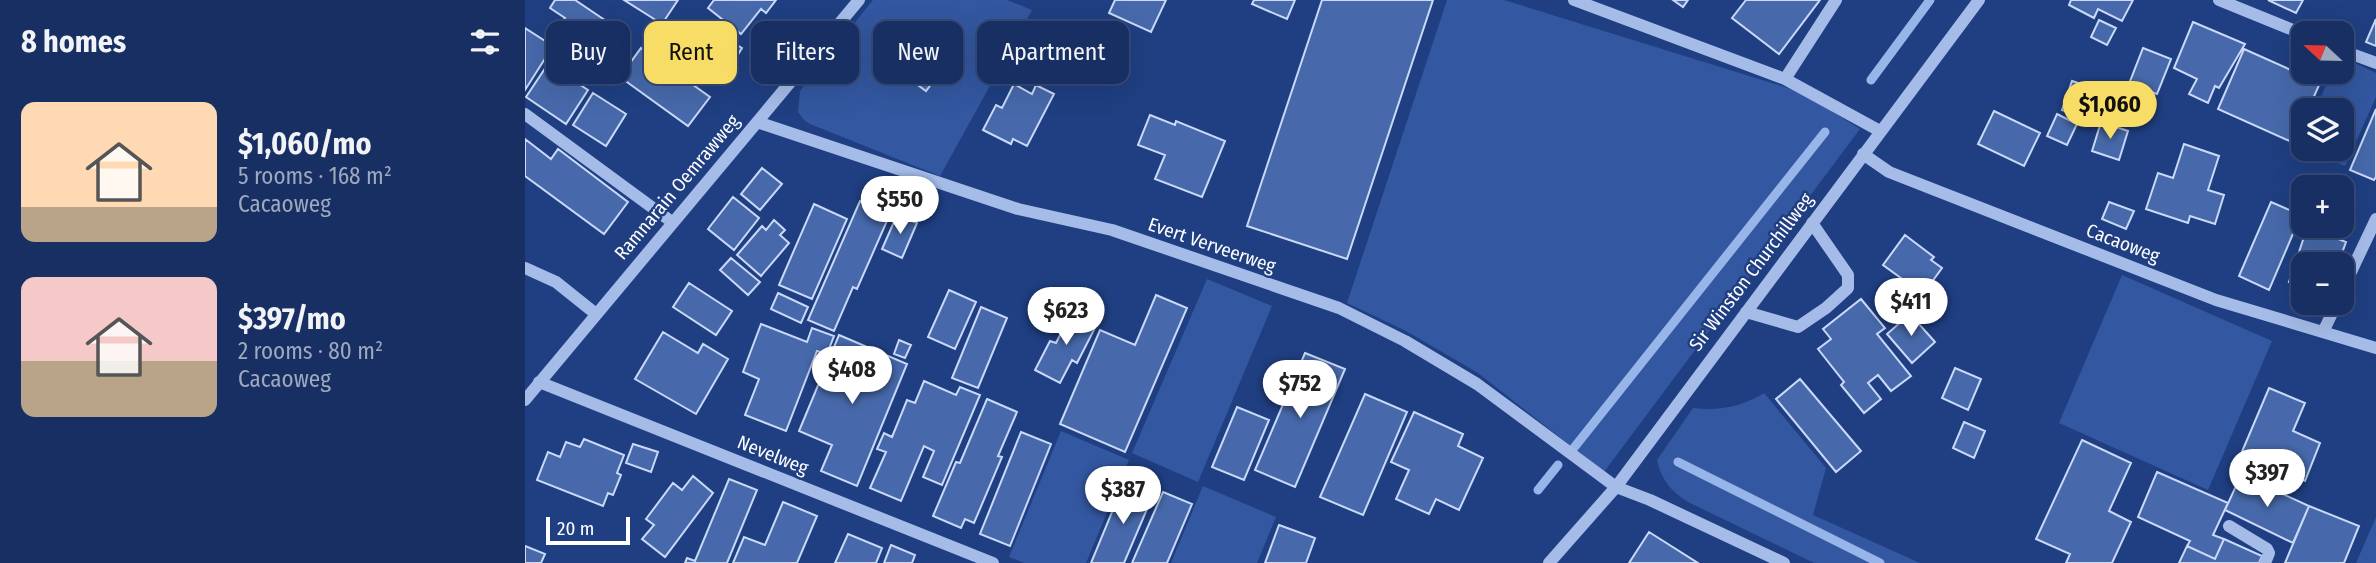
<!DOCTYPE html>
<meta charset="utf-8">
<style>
body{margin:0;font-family:"Fira Sans Condensed",sans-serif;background:#203768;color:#f1f3f6;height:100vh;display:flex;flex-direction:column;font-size:26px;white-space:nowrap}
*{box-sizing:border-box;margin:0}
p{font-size:23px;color:#9ea9be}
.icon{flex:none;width:38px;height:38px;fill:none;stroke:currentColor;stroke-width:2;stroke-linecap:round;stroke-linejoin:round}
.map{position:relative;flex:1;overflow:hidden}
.details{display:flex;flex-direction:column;background:#172f62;width:525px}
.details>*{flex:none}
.top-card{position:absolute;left:21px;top:21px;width:665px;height:63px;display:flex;gap:14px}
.needle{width:46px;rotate:292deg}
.controls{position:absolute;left:1766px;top:21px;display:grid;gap:14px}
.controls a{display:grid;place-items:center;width:63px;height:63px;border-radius:14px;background:#172f62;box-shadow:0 7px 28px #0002,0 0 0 2px #364a77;font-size:35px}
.scale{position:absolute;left:21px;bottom:18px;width:84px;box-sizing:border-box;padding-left:7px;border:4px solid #fff;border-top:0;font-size:19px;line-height:24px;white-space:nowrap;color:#fff;-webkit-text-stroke:5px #1f3f82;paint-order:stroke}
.price{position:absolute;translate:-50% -60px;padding:0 16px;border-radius:24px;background:#fff;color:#222;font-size:23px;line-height:46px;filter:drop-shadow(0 2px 4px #0008)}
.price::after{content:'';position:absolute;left:50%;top:42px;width:21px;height:16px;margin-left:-10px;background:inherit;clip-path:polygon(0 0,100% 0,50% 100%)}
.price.current{background:#f7dd65;color:#111}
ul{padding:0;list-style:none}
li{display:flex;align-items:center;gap:21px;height:175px;padding:0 21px}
li span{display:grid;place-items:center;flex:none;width:196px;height:140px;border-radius:14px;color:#555}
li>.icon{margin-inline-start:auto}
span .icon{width:84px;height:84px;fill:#fffc;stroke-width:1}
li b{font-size:30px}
h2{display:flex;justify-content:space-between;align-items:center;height:84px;padding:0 21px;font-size:30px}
.chip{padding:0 24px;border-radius:14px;background:#172f62;box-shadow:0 7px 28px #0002,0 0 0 2px #364a77;font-size:24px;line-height:63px}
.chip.current{background:#f7dd65;color:#111}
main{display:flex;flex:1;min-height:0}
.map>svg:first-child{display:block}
.green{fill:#3357a0}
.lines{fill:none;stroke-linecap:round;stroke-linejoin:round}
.stream{stroke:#98b5ea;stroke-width:9}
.building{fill:#4769ab;stroke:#c9d9f7;stroke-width:2}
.minor{stroke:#a5bce9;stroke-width:12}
.labels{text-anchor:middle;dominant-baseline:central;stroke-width:5;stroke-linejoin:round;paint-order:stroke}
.street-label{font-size:19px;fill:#fff;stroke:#1f3f82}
</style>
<main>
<section class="details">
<h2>8 homes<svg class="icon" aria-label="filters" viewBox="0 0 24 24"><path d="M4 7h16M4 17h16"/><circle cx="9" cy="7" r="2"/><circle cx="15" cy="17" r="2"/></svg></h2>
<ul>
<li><span style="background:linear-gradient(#ffd9b3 75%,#b9a48a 0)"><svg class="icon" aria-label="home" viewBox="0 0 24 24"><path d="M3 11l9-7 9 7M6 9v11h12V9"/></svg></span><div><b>$1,060/mo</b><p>5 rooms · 168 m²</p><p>Cacaoweg</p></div></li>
<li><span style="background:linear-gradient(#f6c9c9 60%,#b9a48a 0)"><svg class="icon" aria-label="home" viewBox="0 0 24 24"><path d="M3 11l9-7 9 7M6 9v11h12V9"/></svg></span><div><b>$397/mo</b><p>2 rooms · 80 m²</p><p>Cacaoweg</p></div></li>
</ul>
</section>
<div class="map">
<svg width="1851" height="563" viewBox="0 0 1851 563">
<rect width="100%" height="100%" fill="#1f3f82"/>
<path class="green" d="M348,0H482L507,10L415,176L285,124L279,120L273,112L275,91Z
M922,0H979L1276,92L1335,129L1079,472L953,373L881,331L822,303Z
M1817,57L1851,73V97L1820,166L1781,149H1816V110H1790L1807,72H1816Z
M1597,275L1747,341L1683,490L1534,423Z
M682,279L747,306L673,482L607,453Z
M1239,393L1301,468L1288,515L1395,563H1289L1163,502C1146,491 1137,481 1132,460L1168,408C1194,411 1216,407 1239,393Z
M536,431L604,460L561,563H499L484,557Z
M678,486L751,517L732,563H646Z
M1851,517V563H1831Z"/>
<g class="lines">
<path class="stream" d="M1346,80L1405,0
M1048,449L1300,132
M1153,462L1355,563
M1013,490L1033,465"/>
</g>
<path class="building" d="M30,0H50L102,35L85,60L34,27L40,18L25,8Z
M99,0H153L137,24Z
M189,0H251L241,13L236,9L216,34L183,8Z
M590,0H641L626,32L584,13Z
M729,0H770L762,19L727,4Z
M797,0H908L822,259L722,226Z
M1148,0H1163L1158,7Z
M1221,0H1295L1254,54L1207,18Z
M1546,0H1608L1597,21L1573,9L1569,18L1544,5Z
M1743,0H1778L1771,13Z
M1851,19V46L1841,42Z
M1574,20L1591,28L1582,45L1566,37Z
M1668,22L1720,44L1694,88L1690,86L1683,103L1664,94L1672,79L1649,68Z
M405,23L435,45L401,91L371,69Z
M502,24L543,45L527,74L486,54Z
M0,28L28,46L0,90Z
M186,30L217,48L198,79L168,62Z
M116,48L185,97L163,126L95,77Z
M1618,48L1646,59L1632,94L1604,84Z
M1719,49L1795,83L1783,110H1778V123L1769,143L1693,109Z
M23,64L63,90L41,124L1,97Z
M1547,81L1568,88L1559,117L1537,110Z
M489,84L507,94L511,85L529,94L502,146L488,139L486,144L458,130L471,105L477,108Z
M68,93L101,114L81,146L48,125Z
M1851,109V177L1849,180L1825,170Z
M1469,111L1515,133L1499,166L1453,144Z
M1532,114L1552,124L1542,145L1522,136Z
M625,115L650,125L651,121L700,141L677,197L630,179L640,155L613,145Z
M1576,122L1603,131L1594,160L1567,151Z
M0,139L26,159L33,149L103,202L79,234L0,176Z
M1659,144L1694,156L1683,190L1699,195L1690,224L1665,216L1663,223L1621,209L1633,173L1648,178Z
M237,168L257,184L235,210L216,194Z
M208,197L234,218L209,250L183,229Z
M335,201L365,214L332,289L328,287L309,331L283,320Z
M1584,202L1609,211L1601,229L1577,219Z
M1746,202L1776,215L1744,290L1714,276Z
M289,204L322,219L287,299L254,285Z
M1816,211L1822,213L1813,239L1821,242L1813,264H1778V298L1765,294L1769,283L1764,282L1780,234L1786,236L1790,226H1816Z
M372,215L392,223L377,258L357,249Z
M249,220L260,230L255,235L264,243L236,276L212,255L237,226L241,230Z
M1380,235L1409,257L1406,260L1417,268L1401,290L1390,282L1387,286L1358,265Z
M206,258L235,282L223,295L195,270Z
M164,283L207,311L191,335L148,307Z
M424,290L451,302L430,349L403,337Z
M253,293L283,307L276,323L246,309Z
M631,295L662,308L600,452L535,424L575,330L610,345Z
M1336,299L1360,328L1352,334L1386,376L1366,391L1353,375L1343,383L1356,399L1339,413L1316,385L1319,382L1293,349L1306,339L1298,329Z
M456,307L482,318L453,388L427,378Z
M547,311L572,324L552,363L547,360L535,383L510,370L525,341L531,343Z
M1385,314L1410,342L1387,363L1362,334Z
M236,324L282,342L287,328L309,336L302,354L292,351L261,431L220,415L234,379L218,372Z
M138,332L173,353L178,344L203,359L171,414L110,379Z
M314,335L382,364L332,486L296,471L307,445L274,431Z
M374,340L386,345L380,358L369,354Z
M780,353L820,369L770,487L730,470Z
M1430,368L1456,379L1443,410L1417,398Z
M1275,379L1336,451L1311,472L1251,399Z
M399,381L431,395L435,387L455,395L417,485L398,477L409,451L399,446L376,501L345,488L361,452L352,449L359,433L367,437L382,400L390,403Z
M1744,388L1780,403L1768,431L1795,443L1780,481L1716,454Z
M840,394L882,412L838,515L795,497Z
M462,399L492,412L473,456L477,457L449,523L440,519L436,528L408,516L431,462L435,463Z
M712,407L744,420L719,480L687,467Z
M889,412L938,434L933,446L958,458L934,510L911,499L904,514L871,499L884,470L866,462Z
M1439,422L1460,431L1449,458L1428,448Z
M496,432L526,444L485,546L455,534Z
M59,439L99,455L92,473L96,475L88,495L83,493L78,506L12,480L23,452L35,457L41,442L55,447Z
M1557,440L1606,463L1584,511L1606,522L1587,563H1541L1545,554L1511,539Z
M108,444L133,452L126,472L101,463Z
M1632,472L1703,503L1688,535L1699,539L1690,559L1662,546L1665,541L1613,517Z
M1716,475L1784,506L1768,543L1700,510Z
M168,476L188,493L140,557L117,539L129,525L121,519L148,483L157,490Z
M204,479L232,490L202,563H160L162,558L170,561Z
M599,483L628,495L599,563H566Z
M638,492L667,504L642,563H607Z
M258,502L292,516L272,563H208L219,537L240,545Z
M1784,506L1834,526L1819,563H1760Z
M754,525L790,538L781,563H740Z
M1124,532L1173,563H1104Z
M323,534L357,548L351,563H310Z
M1699,539L1737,556L1734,563H1654L1662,546L1690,559Z
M366,545L390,555L387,563H359Z
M0,546L20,554L16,563H0Z"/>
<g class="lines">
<path class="minor" d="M1049,0L1260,79L1355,131
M1694,0L1778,34
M1816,50L1851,63
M1260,79L1311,0
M0,114L147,222
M232,122L493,209L587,230L814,308L880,341L952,384L1091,487L1125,500L1259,563
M1338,154L1364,172L1691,300L1851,348
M0,268L31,282L71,314
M1816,293L1851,219
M1221,312L1273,327L1301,308L1323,288V275L1287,223
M1798,332L1812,303
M14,382L468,563
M0,400L334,0
M1704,526L1742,549L1744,553L1740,563
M1024,563L1091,487L1454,0"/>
</g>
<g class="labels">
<g class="street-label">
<text transform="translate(152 187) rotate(-50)">Ramnarain Oemrawweg</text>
<text transform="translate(1598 243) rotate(21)">Cacaoweg</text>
<text transform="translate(687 245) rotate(19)">Evert Verveerweg</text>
<text transform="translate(1226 272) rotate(-53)">Sir Winston Churchillweg</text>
<text transform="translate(248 455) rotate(22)">Nevelweg</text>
</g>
</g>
</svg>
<div class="controls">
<a><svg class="needle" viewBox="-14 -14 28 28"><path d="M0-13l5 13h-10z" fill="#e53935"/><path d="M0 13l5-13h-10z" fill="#9ea9be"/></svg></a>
<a><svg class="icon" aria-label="layers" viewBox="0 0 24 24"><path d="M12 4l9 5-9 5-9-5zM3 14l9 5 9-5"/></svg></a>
<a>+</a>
<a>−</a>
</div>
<div class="scale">20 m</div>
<b class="price current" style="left:1585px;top:141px">$1,060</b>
<b class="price" style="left:375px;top:236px">$550</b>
<b class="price" style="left:1386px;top:338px">$411</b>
<b class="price" style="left:541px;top:347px">$623</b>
<b class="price" style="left:327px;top:406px">$408</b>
<b class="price" style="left:775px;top:420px">$752</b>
<b class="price" style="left:1742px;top:509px">$397</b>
<b class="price" style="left:598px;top:526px">$387</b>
<div class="top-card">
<a class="chip">Buy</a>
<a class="chip current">Rent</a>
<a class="chip">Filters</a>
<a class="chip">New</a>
<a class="chip">Apartment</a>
</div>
</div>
</main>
